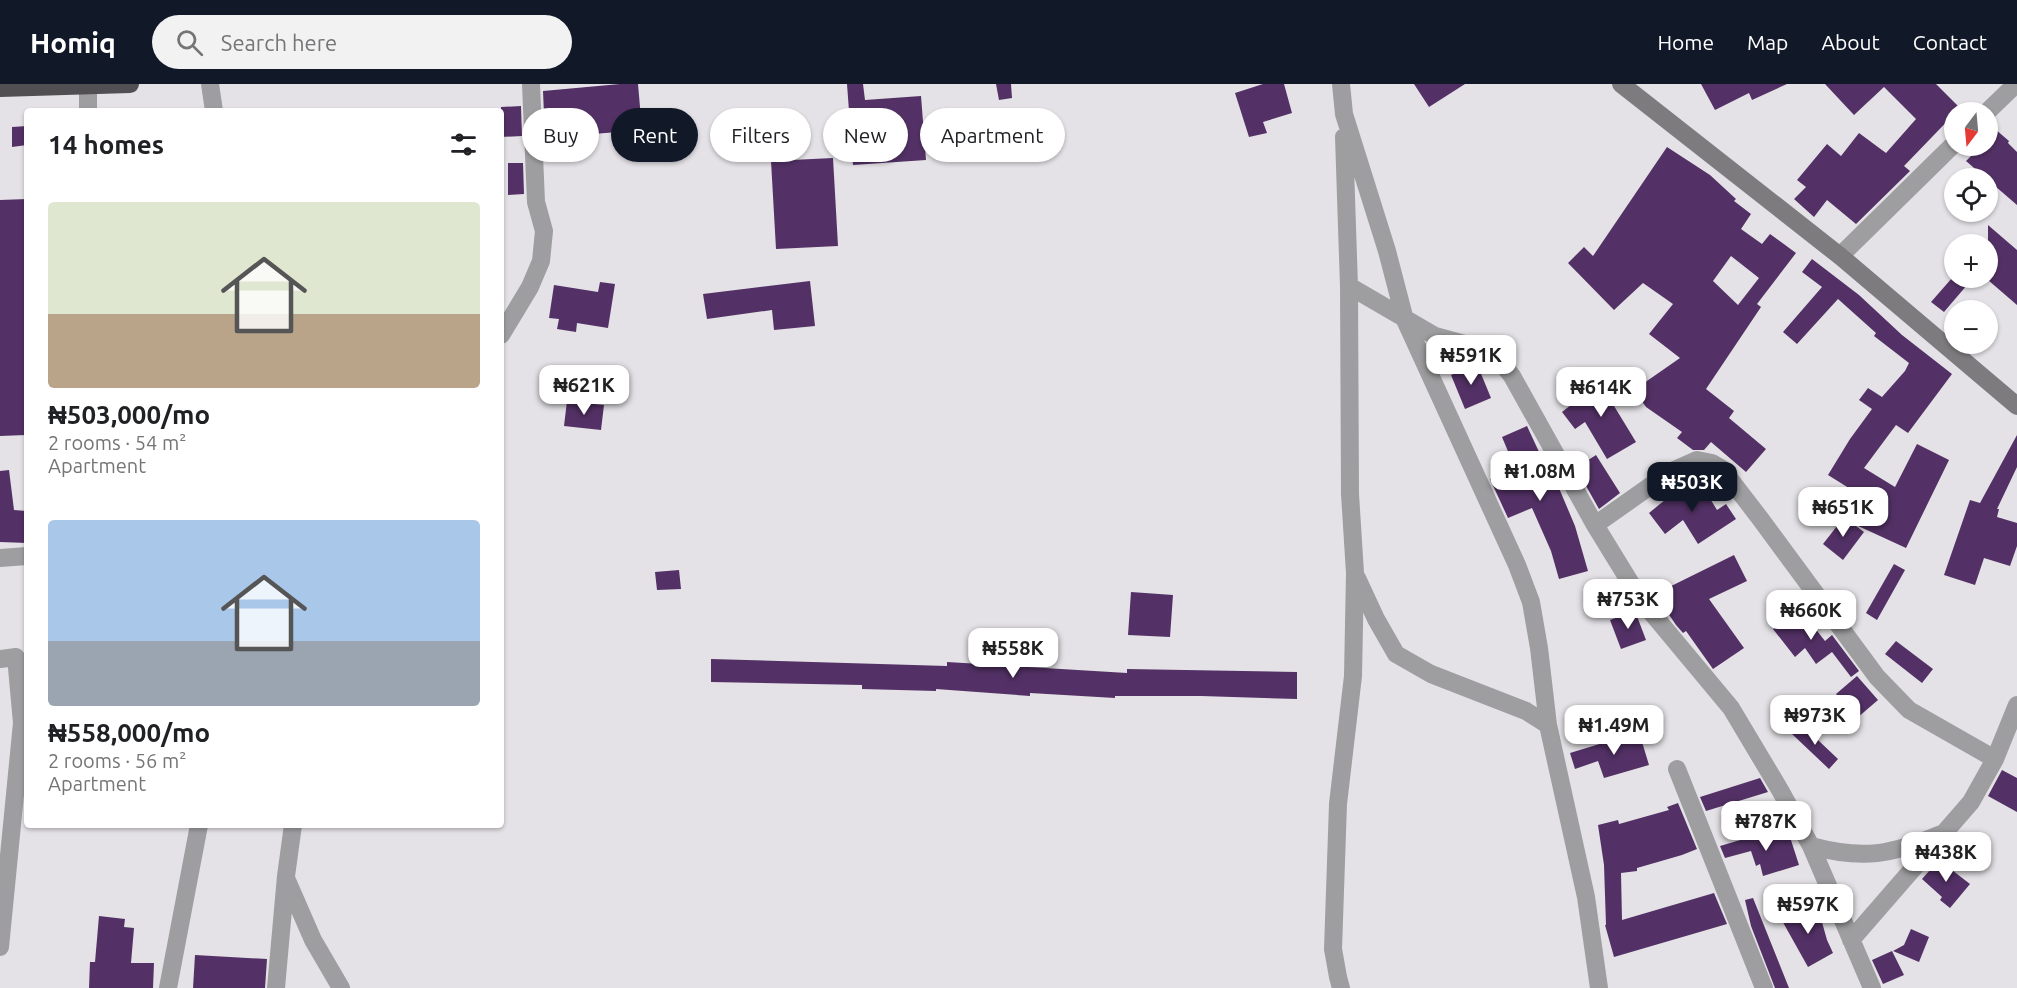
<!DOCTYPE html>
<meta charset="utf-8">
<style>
body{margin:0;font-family:Ubuntu,sans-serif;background:#f2f2f2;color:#202124;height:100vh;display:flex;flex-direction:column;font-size:22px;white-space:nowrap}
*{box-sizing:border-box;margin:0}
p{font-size:20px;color:#757577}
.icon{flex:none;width:33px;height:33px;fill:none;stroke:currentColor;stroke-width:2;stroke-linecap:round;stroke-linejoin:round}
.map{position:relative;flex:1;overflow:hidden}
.sheet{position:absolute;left:24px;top:24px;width:480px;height:720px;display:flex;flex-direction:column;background:#fff;border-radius:6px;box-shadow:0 2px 4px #0004}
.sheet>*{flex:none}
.top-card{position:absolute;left:522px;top:24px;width:570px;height:54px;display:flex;gap:12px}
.needle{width:39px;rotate:196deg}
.fabs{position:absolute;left:1944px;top:18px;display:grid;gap:12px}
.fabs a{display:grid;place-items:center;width:54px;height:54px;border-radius:50%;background:#fff;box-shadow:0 2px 4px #0004;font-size:30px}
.price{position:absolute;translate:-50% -51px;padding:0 14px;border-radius:12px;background:#fff;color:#222;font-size:20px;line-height:39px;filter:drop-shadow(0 2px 3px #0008)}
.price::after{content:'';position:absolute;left:50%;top:36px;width:18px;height:14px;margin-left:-9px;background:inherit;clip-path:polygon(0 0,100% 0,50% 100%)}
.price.on{background:#111827;color:#fff}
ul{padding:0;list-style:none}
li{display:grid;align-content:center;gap:12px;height:318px;padding:0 24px}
li span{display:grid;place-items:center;height:186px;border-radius:6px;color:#555}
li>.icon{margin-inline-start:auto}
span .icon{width:108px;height:108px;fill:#fffc;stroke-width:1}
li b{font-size:26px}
h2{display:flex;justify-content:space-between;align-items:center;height:72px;padding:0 24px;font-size:26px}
.pill{padding:0 21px;border-radius:27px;background:#fff;box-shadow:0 2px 4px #0004;font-size:21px;line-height:54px}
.pill.on{background:#111827;color:#fff}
header{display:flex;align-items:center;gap:36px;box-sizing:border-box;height:84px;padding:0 30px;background:#111827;color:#fff}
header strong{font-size:28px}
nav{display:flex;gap:33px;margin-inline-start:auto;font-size:21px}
.search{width:420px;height:54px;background:#f2f2f2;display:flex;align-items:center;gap:15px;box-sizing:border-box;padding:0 21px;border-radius:33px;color:#757577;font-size:22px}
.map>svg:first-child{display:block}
.building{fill:#533166;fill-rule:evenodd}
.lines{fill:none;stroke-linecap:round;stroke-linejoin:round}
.street{stroke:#9e9d9f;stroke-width:18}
.secondary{stroke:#7d7b7e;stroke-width:18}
.highway{stroke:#514f52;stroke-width:18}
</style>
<header>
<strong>Homiq</strong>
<div class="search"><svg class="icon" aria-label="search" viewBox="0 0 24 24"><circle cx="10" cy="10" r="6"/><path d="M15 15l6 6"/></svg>Search here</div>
<nav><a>Home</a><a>Map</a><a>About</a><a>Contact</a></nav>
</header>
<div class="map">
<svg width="2017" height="904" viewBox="0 0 2017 904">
<rect width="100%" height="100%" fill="#e4e2e6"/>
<path class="building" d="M620,0H638L642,46L545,54L543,7Z
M847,0H863L865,16L921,12L926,76L853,81Z
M996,0H1011L1012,14L999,16Z
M1263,0H1284L1292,29L1263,38L1267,49L1249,53L1235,9Z
M1414,0H1465L1429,23Z
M1701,0H1787L1752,16L1749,9L1715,26Z
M1825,0H1936L1960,24L1904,82L1910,87L1856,140L1827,116L1814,133L1794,115L1806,103L1797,96L1827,60L1841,72L1859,49L1886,69L1916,35L1884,3L1854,31Z
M521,22L522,52L501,53V23Z
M1988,39L2009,57L2008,59L2017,68V121L1966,77L1981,62H1988Z
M27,42V61L12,63V43Z
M987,43L988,68L954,71L953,46Z
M1667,63L1710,91L1736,115L1734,117L1751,130L1741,145L1762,160L1770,150L1796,169L1757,220L1761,223L1706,305L1734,327L1729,334L1766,365L1746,388L1711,358L1704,366H1693L1677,354L1682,348L1646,323L1634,306L1680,274L1649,250L1673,220L1643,199L1614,226L1568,179L1584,163L1593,172ZM1731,172L1759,194L1738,221L1713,197Z
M833,74L838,162L776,165L771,77Z
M508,79H523L524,110L508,111Z
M27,115V287H24L26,309H24L26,351L0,352V116Z
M1988,141L2017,166V221L1988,196Z
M1812,175L1859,211L1902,251L1952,290L1908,349L1896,341L1864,384L1895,403L1917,360L1949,376L1906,464L1856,441L1868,416L1828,391L1850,355L1872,325L1859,316L1868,304L1882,313L1905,287L1909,279L1874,252L1876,249L1838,215L1797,260L1783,248L1822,203L1802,188Z
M1952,194H1973L1944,228L1931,218Z
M810,197L815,242L774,246L772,226L707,235L703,210Z
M600,198L615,200L608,244L577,239L576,248L557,245L559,235L549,234L554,201L598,208Z
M1477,280L1491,314L1465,325L1451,291Z
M1606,293L1620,310L1611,317L1636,358L1607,375L1585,338L1575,345L1562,328Z
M567,317L604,321L601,346L564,342Z
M1527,342L1553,398L1556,397L1575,442L1588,487L1559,495L1551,467L1532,424L1508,434L1490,395L1515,384L1502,353Z
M2017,351V383L1997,425H1999L1997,433L2017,439V462L2010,482L1984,474L1975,501L1944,491L1970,416L1980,419Z
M1596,371L1620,409L1599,425L1576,384Z
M9,386L14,426L27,427V459L0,458V387Z
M1698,395L1717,426L1726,420L1736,435L1698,460L1683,436L1665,450L1649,429L1671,411Z
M1844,433L1864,448L1843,476L1823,460Z
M1734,471L1747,497L1709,515L1744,564L1713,585L1686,547L1683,549L1676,541L1655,510Z
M1894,480L1905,486L1877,536L1866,529Z
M679,486L681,505L657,506L655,488Z
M1131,508L1173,511L1170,553L1128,551Z
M1799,524L1825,557L1832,551L1859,587L1851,593L1832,568L1816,580L1805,564L1795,573L1773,545Z
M1635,527L1646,556L1621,565L1610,536Z
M1896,557L1933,585L1922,599L1885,570Z
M711,575L947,582V578L1127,589V585L1297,588V615L1201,612H1115V614L1030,609V612L936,605V607L862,605V601L711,598Z
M1857,592L1878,616L1857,634L1836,610Z
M1801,640L1838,675L1829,685L1792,650Z
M1639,648L1649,681L1604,694L1598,677L1575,685L1570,669Z
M2002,686L2017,694V728L1988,712Z
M1760,694L1768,708L1706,727L1700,713Z
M1678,719L1697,765L1682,771L1637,784V787L1621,789L1622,836L1714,809L1727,840L1614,873L1605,841H1606L1604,781L1598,741L1618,736L1619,740L1669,726L1667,723Z
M1778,745L1781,756L1790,753L1799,781L1763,792L1760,780L1756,782L1751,767L1725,774L1720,762Z
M1939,776L1970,800L1950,824L1940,816L1942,813L1922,795Z
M1753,814L1789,904H1775L1751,842L1745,816Z
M1818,824L1827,856L1833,869L1808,883L1780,833Z
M99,832L125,835L124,843L134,844L131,879H154L153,904H89L90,878H95Z
M1911,845L1929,853L1919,878L1893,867L1904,861Z
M1892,867L1904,891L1883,900L1872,876Z
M195,871L267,875L265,904H193Z"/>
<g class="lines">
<path class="street" d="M210,0L214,27
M1341,0L1344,30L1387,167L1405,236L1517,481L1531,518L1539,564L1548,641L1586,813L1599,904
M88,3V27
M1987,28L2016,0
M1840,172L1954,60
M1349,202L1435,252L1483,265L1498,274L1512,292L1595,441L1641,516L1731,624L1780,706L1811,762L1872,904
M501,251L530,203L541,177L544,147L536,118L531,0
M1595,441L1670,388L1697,376L1712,379L1722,385L1759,433L1877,593L1909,626L1995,675
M0,474L27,472
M1357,494L1376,535L1396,570L1431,590L1526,627L1548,641
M0,575L16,573L22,639L0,863
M1677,685L1764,904
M1811,762C1863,776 1891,771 1941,750
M286,794L313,856L341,904
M1851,856L1971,718L1995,675L2017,621
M168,904L199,741
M276,904L286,792L293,741
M1341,904L1338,893L1333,865L1338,720L1353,592L1355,489L1350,410L1349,202L1344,53"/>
<path class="secondary" d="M1621,0L1840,172L2017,322"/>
<path class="highway" d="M0,4L130,0"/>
</g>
</svg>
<div class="fabs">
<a><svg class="needle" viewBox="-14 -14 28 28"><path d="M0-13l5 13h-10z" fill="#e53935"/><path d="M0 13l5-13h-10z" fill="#757577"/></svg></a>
<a><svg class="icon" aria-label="locate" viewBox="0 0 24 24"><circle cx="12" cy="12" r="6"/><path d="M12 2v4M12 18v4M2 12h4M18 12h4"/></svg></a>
<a>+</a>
<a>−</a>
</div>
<b class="price" style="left:1471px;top:302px">₦591K</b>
<b class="price" style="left:584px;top:332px">₦621K</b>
<b class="price" style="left:1601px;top:334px">₦614K</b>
<b class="price" style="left:1540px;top:418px">₦1.08M</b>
<b class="price on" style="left:1692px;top:429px">₦503K</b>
<b class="price" style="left:1843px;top:454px">₦651K</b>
<b class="price" style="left:1628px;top:546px">₦753K</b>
<b class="price" style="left:1811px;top:557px">₦660K</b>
<b class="price" style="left:1013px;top:595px">₦558K</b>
<b class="price" style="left:1815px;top:662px">₦973K</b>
<b class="price" style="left:1614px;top:672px">₦1.49M</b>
<b class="price" style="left:1766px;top:768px">₦787K</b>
<b class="price" style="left:1946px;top:799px">₦438K</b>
<b class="price" style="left:1808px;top:851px">₦597K</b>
<div class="top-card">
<a class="pill">Buy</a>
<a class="pill on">Rent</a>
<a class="pill">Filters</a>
<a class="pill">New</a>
<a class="pill">Apartment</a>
</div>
<section class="sheet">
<h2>14 homes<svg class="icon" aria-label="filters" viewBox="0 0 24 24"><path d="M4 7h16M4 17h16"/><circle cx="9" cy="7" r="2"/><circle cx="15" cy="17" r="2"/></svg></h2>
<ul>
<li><span style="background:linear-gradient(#dfe7d0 60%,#b9a48a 0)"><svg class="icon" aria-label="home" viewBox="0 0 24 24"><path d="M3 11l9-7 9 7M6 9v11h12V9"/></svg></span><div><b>₦503,000/mo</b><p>2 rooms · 54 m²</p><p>Apartment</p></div></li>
<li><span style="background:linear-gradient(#a9c7e8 65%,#9aa5b1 0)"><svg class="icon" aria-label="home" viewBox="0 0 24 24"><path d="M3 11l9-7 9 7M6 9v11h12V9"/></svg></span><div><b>₦558,000/mo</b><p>2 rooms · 56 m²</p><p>Apartment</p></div></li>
</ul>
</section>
</div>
